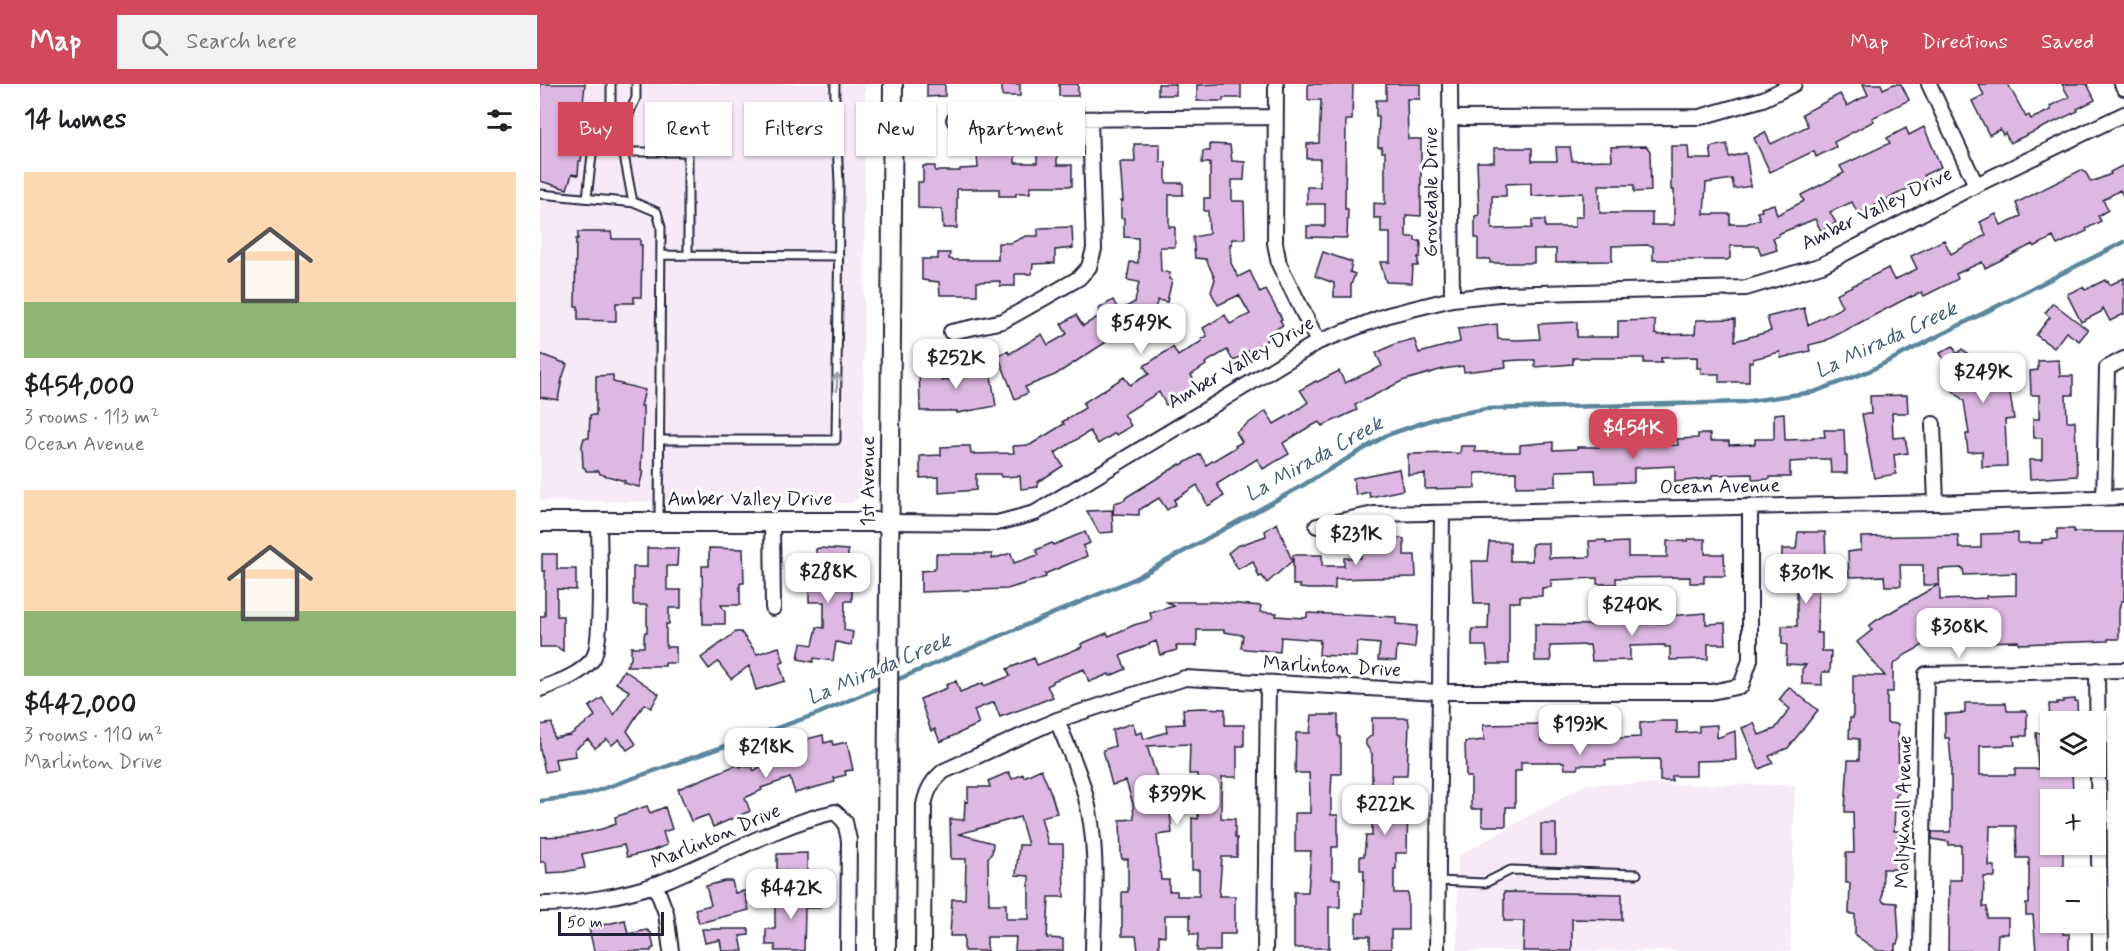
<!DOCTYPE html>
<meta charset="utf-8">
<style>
body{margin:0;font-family:Mynerve,sans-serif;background:#f2f2f2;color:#202124;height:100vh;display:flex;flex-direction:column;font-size:22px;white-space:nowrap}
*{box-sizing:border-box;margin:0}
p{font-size:20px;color:#757577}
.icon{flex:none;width:33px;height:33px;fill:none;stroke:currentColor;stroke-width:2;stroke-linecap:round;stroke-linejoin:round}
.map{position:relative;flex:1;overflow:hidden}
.sheet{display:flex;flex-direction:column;background:#fff;width:540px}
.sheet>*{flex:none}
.guide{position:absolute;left:18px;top:18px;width:570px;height:54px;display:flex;gap:12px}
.controls{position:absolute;left:1500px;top:627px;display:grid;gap:12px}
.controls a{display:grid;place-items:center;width:66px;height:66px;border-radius:0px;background:#fff;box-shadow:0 2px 4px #0004;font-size:30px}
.scale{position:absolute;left:18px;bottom:15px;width:106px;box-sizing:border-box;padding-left:6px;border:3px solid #22223b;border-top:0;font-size:16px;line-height:21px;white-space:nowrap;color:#22223b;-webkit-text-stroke:4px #fff;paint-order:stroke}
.price{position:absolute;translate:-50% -51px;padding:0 14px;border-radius:12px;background:#fff;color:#222;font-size:20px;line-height:39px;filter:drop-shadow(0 2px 3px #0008)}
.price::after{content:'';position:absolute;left:50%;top:36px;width:18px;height:14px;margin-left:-9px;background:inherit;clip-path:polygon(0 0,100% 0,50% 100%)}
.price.active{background:#d1495b;color:#fff}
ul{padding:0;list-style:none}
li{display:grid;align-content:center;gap:12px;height:318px;padding:0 24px}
li span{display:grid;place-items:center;height:186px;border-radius:0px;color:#555}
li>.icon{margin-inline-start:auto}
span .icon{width:108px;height:108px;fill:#fffc;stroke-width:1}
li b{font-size:26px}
h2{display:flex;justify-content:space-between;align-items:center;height:72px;padding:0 24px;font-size:26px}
.tag{padding:0 21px;border-radius:0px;background:#fff;box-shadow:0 2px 4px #0004;font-size:21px;line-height:54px}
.tag.active{background:#d1495b;color:#fff}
header{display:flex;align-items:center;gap:36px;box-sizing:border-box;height:84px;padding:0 30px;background:#d1495b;color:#fff}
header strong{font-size:28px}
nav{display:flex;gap:33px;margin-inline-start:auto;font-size:21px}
.search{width:420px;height:54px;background:#f2f2f2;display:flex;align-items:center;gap:15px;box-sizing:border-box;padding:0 21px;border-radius:0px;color:#757577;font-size:22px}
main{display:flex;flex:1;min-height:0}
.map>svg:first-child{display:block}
.built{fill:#f5eaf6}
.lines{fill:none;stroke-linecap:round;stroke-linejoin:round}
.stream{stroke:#5a879d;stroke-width:4.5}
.building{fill:#ddb8e2;stroke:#22223b;stroke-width:1.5;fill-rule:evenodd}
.lane-casing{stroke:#22223b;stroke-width:11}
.street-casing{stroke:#22223b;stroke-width:18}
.secondary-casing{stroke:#22223b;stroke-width:22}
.lane{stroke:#fff;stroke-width:7}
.street{stroke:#fff;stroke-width:14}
.secondary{stroke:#fff;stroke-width:18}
.oneway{stroke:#9c9ca7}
.labels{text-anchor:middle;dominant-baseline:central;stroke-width:6;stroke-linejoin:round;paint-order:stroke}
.street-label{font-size:20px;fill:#22223b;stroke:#fff}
.water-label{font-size:21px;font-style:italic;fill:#435d74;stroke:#fff}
</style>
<header>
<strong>Map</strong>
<div class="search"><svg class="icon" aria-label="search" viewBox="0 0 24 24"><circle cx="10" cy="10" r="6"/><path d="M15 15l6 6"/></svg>Search here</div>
<nav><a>Map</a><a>Directions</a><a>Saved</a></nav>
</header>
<main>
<section class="sheet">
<h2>14 homes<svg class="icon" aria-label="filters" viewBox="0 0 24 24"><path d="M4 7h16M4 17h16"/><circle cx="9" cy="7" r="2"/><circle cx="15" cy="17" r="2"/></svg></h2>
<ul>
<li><span style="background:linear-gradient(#ffd9b3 70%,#8fb573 0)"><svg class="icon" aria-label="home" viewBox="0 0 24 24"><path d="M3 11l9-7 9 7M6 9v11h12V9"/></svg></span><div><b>$454,000</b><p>3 rooms · 113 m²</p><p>Ocean Avenue</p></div></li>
<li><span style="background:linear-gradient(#ffd9b3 65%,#8fb573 0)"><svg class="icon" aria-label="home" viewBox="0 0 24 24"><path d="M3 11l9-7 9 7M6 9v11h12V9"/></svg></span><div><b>$442,000</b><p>3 rooms · 110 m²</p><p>Marlinton Drive</p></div></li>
</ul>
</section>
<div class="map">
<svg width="1584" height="867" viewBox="0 0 1584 867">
<rect width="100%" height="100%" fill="#fff"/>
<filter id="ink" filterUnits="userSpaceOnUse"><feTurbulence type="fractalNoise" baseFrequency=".0167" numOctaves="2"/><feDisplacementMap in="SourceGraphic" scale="12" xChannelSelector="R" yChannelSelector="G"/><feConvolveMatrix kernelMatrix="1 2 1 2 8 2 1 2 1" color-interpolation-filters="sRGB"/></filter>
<g filter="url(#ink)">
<path class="built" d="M0,0H325L323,406L318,414L311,419L0,417Z
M1047,700L1255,701L1250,867H917L918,772Z"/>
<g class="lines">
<path class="stream" d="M354,597L592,496L760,403L847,351L900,333L946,325L1203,318L1274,308L1329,287L1584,158
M0,717L45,711L277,630L343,602"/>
</g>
<path class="building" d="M0,0H45L43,19H47L46,33L41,77H39L38,91L32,90L27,105L0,97Z
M387,0H405V12L387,13Z
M462,0H480V12H462Z
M519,0H538V12H519Z
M618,0H636V11H618Z
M679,0H701V14H683V17H657V1Z
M768,0H813L812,36H806L805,125H808L807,154L767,153V142H785V120H767V103H780V75H767V60L779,59L781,16H768Z
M846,0H880V15H867L868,55H881V132L866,131V153H875V157H880L881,160L880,173H878V182H873L872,199L846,198L840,178H850V149H841V134H834V119L845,120V68H842V63H838L839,32H836V16H846Z
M1323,0H1341L1343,5L1354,0H1361L1369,16L1332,34L1334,37L1294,58L1296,63L1276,73L1274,67L1230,88L1214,54L1225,48L1231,60L1268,42L1262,30L1300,10L1307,22L1328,11Z
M1438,0H1468L1486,33L1489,31L1491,35L1511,26L1510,22L1529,13L1522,0H1547L1555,16L1537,25L1538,27L1470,59L1465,49L1463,51L1460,45L1449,51L1432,17L1444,11Z
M1384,43L1401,83L1384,91L1387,95L1318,130L1312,118L1290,128L1296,139L1281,147L1275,135L1238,150L1239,152L1233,154L1237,166L1221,171L1218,162H1190V174L1187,176H1113V162L1108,161L1072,162V177L1016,178V165H994V179H950V175H938V154H935V132L939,131L937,78H954V64H992V77H1017L1016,63H1030L1032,77L1072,76L1071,63L1106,62L1110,67L1111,107L1094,108V101H1059L1060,129H1112V141H1134V106H1131V62H1148L1149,75H1172L1170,63L1187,60L1189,73L1206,69L1211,102L1194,105L1192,95L1166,99L1164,130H1190V140H1206L1220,135L1217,128L1222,127L1221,124L1234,120L1237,131L1264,117L1261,111L1304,89L1300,82L1350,59L1347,54L1366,44L1369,51ZM991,99V112L1043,109V133H1035V143H1005V136H992V144L952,145V112H966V100Z
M594,60H620V78H626V99H643V111H629V143H635V163H620L621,187L630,189L629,195L632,196L627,218L618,216L611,233L616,239L592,256L587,247L578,252L577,251L515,291L485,303L488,309L475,315L458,271L468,267L469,270L502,250L508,261L527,250L521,240L536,231L543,242L561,231L558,225L573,216L579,227L595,218L599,198L587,196L590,178L598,179V154L584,153V134H581V117H583L580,78H595Z
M670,60L690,61L692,77L705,78L704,96H692V117H704L705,155H692V160L690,161L691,179L698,193L710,187L720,209L726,206L742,235L740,236L743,241L733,247L730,250L732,253L724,258L693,277L687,266L665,279L666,281L651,291L658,303L626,321L619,308L584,330L591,342L576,351L575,349L558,360L550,347L515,369L523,382L498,398V403L481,405L480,392L461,393L460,390H436V406L399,409V393L380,394V372L401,371V363L420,362H430L431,370L474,369L473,362L490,361L524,340L522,338L545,324L543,319L584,293L590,301L609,290L604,282L633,263L638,272L662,257L661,255L667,252L663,244L685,231L690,240L710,230L699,211L678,221L671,208L675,195L666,175L655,174L653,153L669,150L668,127H664V114H670V79H662L663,67H670Z
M497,66H517V81H532V102H490V109H476V112H459V105H417V144H403L402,125L378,124V98H383V82H395V87H420V85L438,84L437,71L458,69V67H475V79H497Z
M1584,81V114L1580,106L1563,116L1568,126L1558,132L1561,137L1546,145L1547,147L1517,161L1513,153L1494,163L1493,160L1445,184L1442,178L1416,190L1418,195L1384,212L1382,208L1371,213V212L1285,257L1269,261L1270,267L1241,274L1240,268L1213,275V278H1209V298H1179V290H1161V284H1157V273L1121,274L1122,279H1104V274H1033V280L995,283V276H980L965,277L966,283L924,288L923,282L903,285L862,297L815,321L817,326L782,342L779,338L764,346L743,359L749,370L723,385L717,375L677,400L684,412L668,422L657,401L634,416L636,420L627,426L619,414L599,426V431L573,430L574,419L585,416V414L640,380L641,381L660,370L666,381L696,363L695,362L702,358L696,348L726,327L734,340L753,329L768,318L760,306L776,297L777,298L799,287L805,299L842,282L836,269L855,260L874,255L879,269L920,258L918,245L957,240L958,255L976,256L1000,255L998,240L1037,238V253H1078V237L1115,236V250L1119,251L1155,250L1156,236L1195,235V257L1231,247L1227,233L1264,224L1268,241L1299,225L1302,222L1296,210L1348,184L1354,196L1377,185L1371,172L1404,156L1411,170L1446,151L1440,138L1456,130L1461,141L1481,132L1476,119L1541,86L1546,89L1551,98L1571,90L1570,88Z
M532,143L533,164L515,166V179L493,180L492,190H475V202H460V197L437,198V211H400L399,198L382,196V175H398V169H410L409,175L415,176H458V159H471L486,152H498V145L500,144Z
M38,148H71L72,155H100V161H102L101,213H94V219H76V237L38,236V222H35L36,155H38Z
M783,168L812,178L810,188L815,190L811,201V213H794V199L775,192Z
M1584,194V230L1570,237L1563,224L1561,228L1541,238L1527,210L1543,203L1545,206L1565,196L1566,198L1568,197L1570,201Z
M1513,219L1548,246L1539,257L1526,248L1514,264L1496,251L1510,233L1505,229Z
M1413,262L1417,270L1422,265L1435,277L1441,271L1453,281L1461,275L1467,304H1469L1474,335L1465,336L1467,382L1442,383V367L1428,368L1426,350H1429L1424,317L1411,305L1421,294L1408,282L1400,269Z
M0,270L27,280L22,295L18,316L0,313Z
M448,274L456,322L417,329V327H380L379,280H395V293H402V297L438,290L435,277Z
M1519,276L1520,292H1533V311H1526L1527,337H1535L1537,392L1490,395L1489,376H1502V354H1494L1493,335H1499V311H1491L1490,287L1498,286V277Z
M73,291V298L105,306L101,322H103V336L101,387L103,388L99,403L84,399L85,397L60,390L59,387H46L45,384L43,383L42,361L44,354H49L50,331H56V292Z
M1367,311L1368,329H1352L1353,354L1365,353L1368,369L1354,371L1356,390L1334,394L1322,330H1331L1330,312Z
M1244,329L1245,356L1272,355V353H1285L1284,346H1304L1305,372H1307V389H1291L1290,375H1269L1267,377L1250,378V393H1230V395L1212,396V390L1172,391V394L1135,398V382L1094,384V398L1056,399L1055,386L1016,387V402L976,403V388L935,389V404L885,405V390L868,391V370L920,369L921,362H935V368H980V361L1013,358V366L1037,365V363H1059V352H1072L1073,354L1092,353V362L1138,361L1137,355L1158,354V350H1170V357H1189V361L1215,360V355H1234V330Z
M859,385L863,406L830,413L829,408L816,411L813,394Z
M572,426L573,448L559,449L547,427Z
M737,439L752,477L727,499L722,492L719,493L713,477L698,485L688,469L697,462L726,452L725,447Z
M1517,445H1534V448H1584V517H1581L1579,526V555H1568V557L1480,560L1478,559V557L1440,558V548H1418L1417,539L1397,540L1383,548L1389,558L1365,571L1353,581V608H1347V639L1358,640L1359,708L1356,711V722H1355L1354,747H1358L1357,785H1343L1342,815L1343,818L1357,819L1359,854L1357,860H1355V867H1338L1315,851V830H1309L1310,799H1306V769H1314L1313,728H1305L1308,676H1319V655L1309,654L1310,634H1313V591L1345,592L1317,558L1332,546L1329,542L1337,536L1398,501H1383V481H1360L1361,502H1345L1344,492L1309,493L1308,468L1321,466V453L1418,451L1419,464H1441V450L1478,449V459H1502V456L1517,455ZM1423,484L1424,491L1476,489V511L1446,512V514L1400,516L1399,485Z
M545,448L550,459L543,462L547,472L505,490L506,493L467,505L381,508V487L394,486V484H396V470H452V475L471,469L474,479L498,471L496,466L512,459L513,461Z
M1258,448H1285L1287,503H1278L1277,549H1282V567H1291L1290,588H1282V601L1262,600V585L1266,581L1246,580L1247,561L1242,560V542H1257V504L1242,503V465H1256Z
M861,454L864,455V471H875L876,493L795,495V505H769L760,504V501H753V471H782V482H804V474H821V459H842V455Z
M1148,455H1165V470H1184L1185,492H1164V499H1150V493L1076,494V500H1057V494L1011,496V503L1002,504V512H980V518H969V580H948L946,562H932V545H948L949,520H934L932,477H947L949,458H970V477H992V460L996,459H1009V474L1050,473L1049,457L1066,456V459L1088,458V473H1127V457H1148Z
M107,464H138L137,482H127V506H141V524H129V540H126V563H136V579H125V582H86L91,575V563H104V552L105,548H107V521H93V483H107Z
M169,464L203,465L204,499H200V521H181L185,528V540H163L162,482H169Z
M279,464L308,466V482H299V504H312V517H305L304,546L313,548L311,561L296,558L293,577L274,574L273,578L258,575L261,559L273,561L277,543L284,544V518H269V500H264L265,484H276V465Z
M2,470H17V485H36V506L17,505V532H23V567L17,563H0V532H5V487H2Z
M627,518H676L721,522L720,528L737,529L736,532L764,534L767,533V529L856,533V540L877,542L875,562L874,564L857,562L856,577L838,576L840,560L817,558L816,573L779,571L780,556L741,553L740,568L706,565L701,564L703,551L684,548V546H657V562H636L637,566L620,571L616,557L580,572L586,585L570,592L569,590L549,598L544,585L513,597V599L507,602L513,613L493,621L460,633L454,618L434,626L439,640L400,658L395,645L391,647L380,615L407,604L406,601L416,597L420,608L443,599L444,602L470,592L467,585L494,574L497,581L542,563L541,560L567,549L569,552L594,541L612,536L610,529L634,522Z
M1085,525V540L1128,539L1127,532L1166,529V540L1185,539L1186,560H1168V575L1130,576V563H1125V561L1090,562V576L1052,577L1050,561L1010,562L1011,577H995V540L1054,541V527Z
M196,548H201L217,570L239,563L244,578L241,579L240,582L245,597L216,606L209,582L191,595L178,578L169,585L161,574Z
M84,586L119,610L111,624L104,620L87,647L96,660L87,666L79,655L72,661L67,655L55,664L48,655L35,665L36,672L15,675L17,686L5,688L0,665V641L12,639L14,654L30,651L55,632L49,623L62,614L74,631L89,607L76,599Z
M1249,603L1278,626L1248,664L1229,672L1233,679L1219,685L1202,644L1214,639L1219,651L1235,645L1250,625L1239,616Z
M1535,615V617H1537L1538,638H1510L1509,620H1517V618H1523V616Z
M1425,619H1466L1467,627H1485L1487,628V652H1474L1475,661L1440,662V691H1475V685H1498L1496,649H1510V682H1532L1533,716H1510V760H1523V794H1510V838H1521L1523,850H1529V867H1496L1493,831H1486V820H1489V774H1477L1476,742H1450L1449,782H1455V793H1444L1443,823H1447V834H1468V850H1458L1457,867H1408L1409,796H1421V761H1409V758L1392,755V748H1410L1411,745V676L1409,654H1405V630L1425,629Z
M661,624L685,625V641H704V662H697V693H682L681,711V734L695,735V754H697V773H682L679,812H695V850H680V867H657L658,850H650V831H625V852L619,851V867H598L596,852H582V808H588V775H582L581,771L580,736L594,735L593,720L586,697L572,701L563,666L575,662L572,646L593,639L596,650L602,648L604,655L627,648L626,641L644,640L643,625ZM650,660L649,690H657V698H659L658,735L652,734V786H659V812H637V807H629V796H621L617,751L632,749L630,728L622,729L620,716L614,717L609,696L617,694L607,662Z
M772,631H798V652L800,653V660H801V690H792L791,708V731H798V763H792V795H800V823H789V864H754V808H768L771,767H755V729H770V710L769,689H755L756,649H770Z
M832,634H868L869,640L867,691H852V713H868L867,769H856V785H854V809H868V846H851V865H830V852H816V829H823L824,786H820V772H824L826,752H832V670L826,661V656L832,651Z
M1119,637H1137V649L1159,648V642L1177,641V654L1195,647L1196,676L1156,677V692H1132V697H1120V675L1065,676L1066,681H1038V685H1025L1024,678H981V687H975V723H966V742H942V725H931V693H926L925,658L944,656L943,641L1000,640L1001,657H1022V642L1059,639V654H1081L1100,653V639Z
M283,651L284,659L292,657L293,661L307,658L313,686L305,687L306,691L294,694L295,698L255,709L250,694L221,704L222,706L205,714L210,727L173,743L168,731L151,737L138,705L199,680L200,683L206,680L207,683L211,681L214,687L218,684L238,677L236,669L268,658L267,655Z
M501,685L511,709L517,729L501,733L508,760H523L524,813H509L507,854L523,855V867H475L476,853H447V867H424V852H410L412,815H425L426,775H411L410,735L424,736L425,717L428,718V703H450L448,697L469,688L472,695L483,690L484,693ZM480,733L488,761H479L476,791L489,792V835H466V820H449L448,774L452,769L453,759L419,750Z
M107,722L110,729L125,723L132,745L123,748L127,761L111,767L87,773L84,761L42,770L45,784L24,788L7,789L6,778H0V753L28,752L62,745L76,740L75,733Z
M1001,740H1016V771H1001Z
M267,769V789L237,786V770Z
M185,797H192L195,809L204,807L209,826L159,839L155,825L171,821L166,802Z
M235,808H280V824H265L264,867H235V861H226V845H235Z
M964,808L1082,810V836L1032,835V867H983L984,837H964Z
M85,836L88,850L107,846L111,849L114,864L111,865V867H54L49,844Z
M162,845H209V851L200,852L203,867H182L180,856L165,859Z"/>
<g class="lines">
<g class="lane-casing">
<path id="lane" d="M71,0V31
M83,68H148V171
M0,110L96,119L117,128L121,143L119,438
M47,114L56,37C65,29 77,31 89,32
M93,119L80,50L96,14V0
M121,171L299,172
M120,356H296C297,271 299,186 299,100C298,67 294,34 295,0
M898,797L945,799L971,786L1097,790"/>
</g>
<g class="street-casing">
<path id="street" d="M736,0L735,159L739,180L778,258
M910,0L912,215
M1389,0L1436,101
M1582,0L1584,4
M910,34L1160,33L1223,15L1254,0
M414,36L735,33
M411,248L463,237L506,213L539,194L549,183L554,165L550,36
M1393,340L1396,419
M1564,414L1567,284L1584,275
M232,438L233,524
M350,438L457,439L495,429L778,258L848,231L912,215L959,210L1206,204L1282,181L1436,101L1584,30
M777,442L834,430L1396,419L1584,413
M1557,586L1560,867
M0,605C19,598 38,592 52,576C64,562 59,461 59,438
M517,636C526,660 539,685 545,710C559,760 554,816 553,867
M115,800L126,829L131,867
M0,820C33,821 86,811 117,800C174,778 235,741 295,728L305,738L309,756L308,867
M383,867L384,721C387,706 392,697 404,687L517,636L645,594L900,608H1171L1201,602L1210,576V422
M725,867L728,599
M897,867L902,429
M1381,867L1386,590L1584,586"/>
</g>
<g class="secondary-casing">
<path id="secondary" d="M0,438H350
M346,867L353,0"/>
</g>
<use href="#lane" class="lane"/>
<use href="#street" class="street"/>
<use href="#secondary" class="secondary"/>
</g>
<defs><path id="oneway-shaft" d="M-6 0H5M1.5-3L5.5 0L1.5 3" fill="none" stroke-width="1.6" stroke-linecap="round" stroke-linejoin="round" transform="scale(1.5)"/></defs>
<use class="oneway" href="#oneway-shaft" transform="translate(297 298) rotate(-89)"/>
</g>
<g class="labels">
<g class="street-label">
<text transform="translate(891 108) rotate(-90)">Grovedale Drive</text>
<text transform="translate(1337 125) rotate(-26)">Amber Valley Drive</text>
<text transform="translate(701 279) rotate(-30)">Amber Valley Drive</text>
<text transform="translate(328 397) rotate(-90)">1st Avenue</text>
<text transform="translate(1180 403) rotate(-1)">Ocean Avenue</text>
<text x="210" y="415">Amber Valley Drive</text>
<text transform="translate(792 583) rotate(3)">Marlinton Drive</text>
<text transform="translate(1364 728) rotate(-89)">Mollyknoll Avenue</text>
<text transform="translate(176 753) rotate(-23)">Marlinton Drive</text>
</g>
<g class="water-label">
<text transform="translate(1346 256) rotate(-25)">La Mirada Creek</text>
<text transform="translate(774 375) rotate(-29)">La Mirada Creek</text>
<text transform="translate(339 585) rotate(-23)">La Mirada Creek</text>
</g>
</g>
</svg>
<div class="controls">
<a><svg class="icon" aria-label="layers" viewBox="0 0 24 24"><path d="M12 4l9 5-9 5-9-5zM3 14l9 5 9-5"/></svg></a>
<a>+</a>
<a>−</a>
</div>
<div class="scale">50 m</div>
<b class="price" style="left:601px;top:271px">$549K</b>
<b class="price" style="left:416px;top:306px">$252K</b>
<b class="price" style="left:1443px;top:320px">$249K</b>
<b class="price active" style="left:1093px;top:376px">$454K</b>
<b class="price" style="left:816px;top:482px">$231K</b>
<b class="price" style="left:288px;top:520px">$288K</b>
<b class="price" style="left:1266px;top:521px">$301K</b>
<b class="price" style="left:1092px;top:553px">$240K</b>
<b class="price" style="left:1419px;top:575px">$308K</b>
<b class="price" style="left:1040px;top:672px">$193K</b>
<b class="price" style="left:226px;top:695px">$218K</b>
<b class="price" style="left:637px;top:742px">$399K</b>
<b class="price" style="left:845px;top:752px">$222K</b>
<b class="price" style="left:251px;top:836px">$442K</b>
<div class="guide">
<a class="tag active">Buy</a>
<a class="tag">Rent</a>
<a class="tag">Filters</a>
<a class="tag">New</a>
<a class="tag">Apartment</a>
</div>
</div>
</main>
